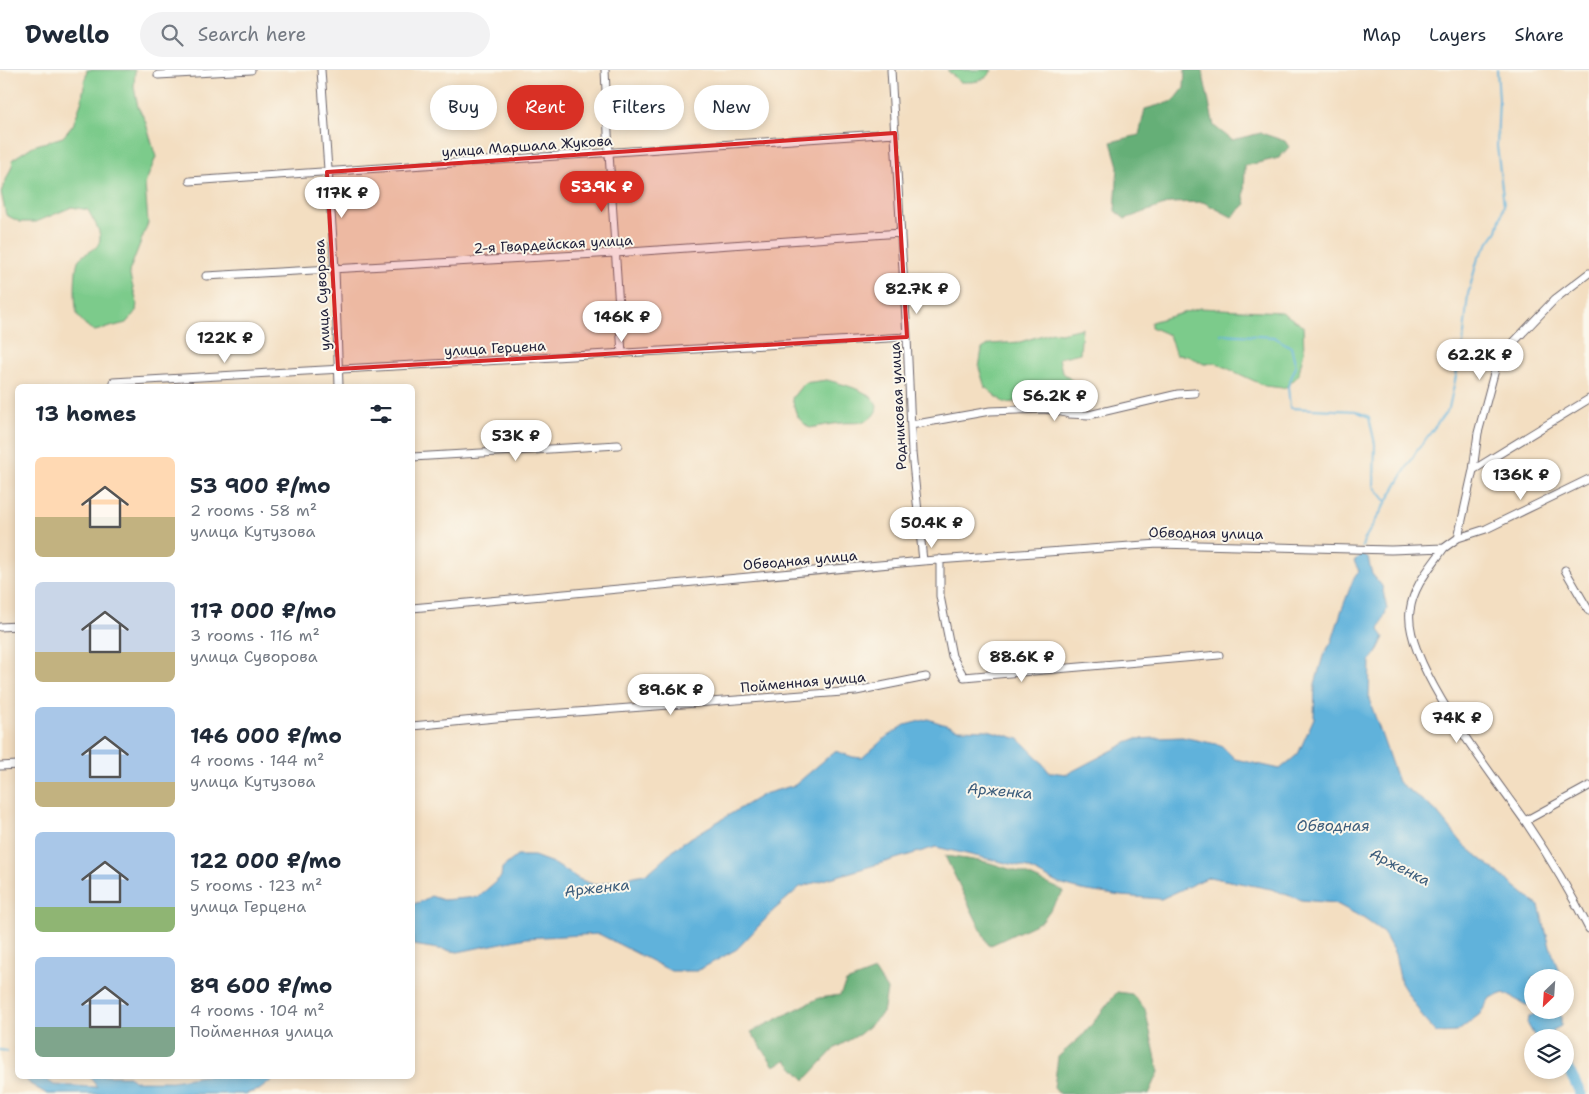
<!DOCTYPE html>
<meta charset="utf-8">
<style>
body{margin:0;font-family:"Shantell Sans",sans-serif;background:#f2f2f3;color:#1f2937;height:100vh;display:flex;flex-direction:column;font-size:19px;white-space:nowrap}
*{box-sizing:border-box;margin:0}
p{font-size:16px;color:#747a83}
.icon{flex:none;width:28px;height:28px;fill:none;stroke:currentColor;stroke-width:2;stroke-linecap:round;stroke-linejoin:round}
.map{position:relative;flex:1;overflow:hidden}
.details{position:absolute;left:15px;top:314px;width:400px;height:695px;display:flex;flex-direction:column;background:#fff;border-radius:8px;box-shadow:0 2px 8px #0003}
.details>*{flex:none}
.hud{position:absolute;left:430px;top:15px;width:475px;height:45px;display:flex;gap:10px}
.needle{width:32px;rotate:205deg}
.controls{position:absolute;left:1524px;top:899px;display:grid;gap:10px}
.controls a{display:grid;place-items:center;width:50px;height:50px;border-radius:50%;background:#fff;box-shadow:0 2px 8px #0003;font-size:25px}
.price{position:absolute;translate:-50% -42px;padding:0 11px;border-radius:18px;background:#fff;color:#222;font-size:16px;line-height:32px;filter:drop-shadow(0 1px 2px #0008)}
.price::after{content:'';position:absolute;left:50%;top:30px;width:15px;height:11px;margin-left:-8px;background:inherit;clip-path:polygon(0 0,100% 0,50% 100%)}
.price.current{background:#d93025;color:#fff}
ul{padding:0;list-style:none}
li{display:flex;align-items:center;gap:15px;height:125px;padding:0 20px}
li span{display:grid;place-items:center;flex:none;width:140px;height:100px;border-radius:8px;color:#555}
li>.icon{margin-inline-start:auto}
span .icon{width:60px;height:60px;fill:#fffc;stroke-width:1}
li b{font-size:21px}
h2{display:flex;justify-content:space-between;align-items:center;height:60px;padding:0 20px;font-size:21px}
.pill{padding:0 18px;border-radius:22px;background:#fff;box-shadow:0 2px 8px #0003;font-size:18px;line-height:45px}
.pill.current{background:#d93025;color:#fff}
header{display:flex;align-items:center;gap:30px;box-sizing:border-box;height:70px;padding:0 25px;background:#fff;border-bottom:1px solid #e0e1e3}
header strong{font-size:24px}
nav{display:flex;gap:28px;margin-inline-start:auto;font-size:18px}
.search{width:350px;height:45px;background:#f2f2f3;display:flex;align-items:center;gap:12px;box-sizing:border-box;padding:0 18px;border-radius:28px;color:#747a83;font-size:19px}
.map>svg:first-child{display:block}
.green{fill:#7ccb8b;stroke:#4f7663}
.forest{fill:#65af77;stroke:#446859}
.water{fill:#60b2db;stroke:#416a8b}
.lines{fill:none;stroke-linecap:round;stroke-linejoin:round}
.stream{stroke:#60b2db;stroke-width:2}
.river{stroke:#60b2db;stroke-width:11}
.minor-casing{stroke:#6b646a;stroke-width:9}
.minor{stroke:#fff;stroke-width:7}
.marked{fill:#d62828;fill-opacity:0.2;stroke:#d62828;stroke-width:4;stroke-linejoin:round}
.labels{text-anchor:middle;dominant-baseline:central;stroke-width:4;stroke-linejoin:round;paint-order:stroke}
.street-label{font-size:14px;fill:#22223b;stroke:#fbf7ec}
.water-label{font-size:15px;font-style:italic;fill:#3b5c7b;stroke:#fbf7ec}
</style>
<header>
<strong>Dwello</strong>
<div class="search"><svg class="icon" aria-label="search" viewBox="0 0 24 24"><circle cx="10" cy="10" r="6"/><path d="M15 15l6 6"/></svg>Search here</div>
<nav><a>Map</a><a>Layers</a><a>Share</a></nav>
</header>
<div class="map">
<svg width="1589" height="1024" viewBox="0 0 1589 1024">
<rect width="100%" height="100%" fill="#fbf7ec"/>
<filter id="ink" filterUnits="userSpaceOnUse"><feTurbulence type="fractalNoise" baseFrequency=".02" numOctaves="2"/><feDisplacementMap in="SourceGraphic" scale="10" xChannelSelector="R" yChannelSelector="G"/><feConvolveMatrix kernelMatrix="1 2 1 2 8 2 1 2 1" color-interpolation-filters="sRGB"/></filter>
<filter id="wash" filterUnits="userSpaceOnUse"><feTurbulence type="fractalNoise" baseFrequency=".0096" numOctaves="4" result="noise"/><feDisplacementMap in="SourceGraphic" scale="20" xChannelSelector="R" yChannelSelector="G"/><feGaussianBlur stdDeviation="1.12" result="paint"/><feColorMatrix in="noise" values="0 0 0 0 0 0 0 0 0 0 0 0 0 0 0 0 0 1.4 0 .05"/><feComposite in="paint" operator="in"/></filter>
<g filter="url(#wash)">
<rect width="100%" height="100%" fill="#f3dec1"/>
<path class="green" d="M87,0H135L134,17L138,37L145,50L156,87L145,114L148,153L129,202L137,233L136,241L126,253L95,261C88,258 83,253 78,246C74,240 74,196 79,189C85,182 100,180 100,168C100,159 92,148 88,140L72,137L36,152H20L6,145L1,122L12,96L13,89L33,76L63,67L73,55L81,33Z
M947,0H992C984,13 974,12 960,12Z
M1200,238L1282,242L1303,256L1304,282L1298,306L1288,316L1283,318L1265,316L1216,293L1204,294L1188,286L1176,285L1169,265L1151,257V252Z
M1082,258L1080,283L1059,288L1062,302L1076,314L1074,322H1038L1029,330L1007,333L1003,332L985,317L979,298L982,279L990,274L1020,272L1053,262L1061,263Z
M827,310C838,313 884,323 876,341C874,346 869,350 864,351C857,354 849,352 841,353C831,354 820,356 810,358C796,348 796,344 792,328L804,313Z"/>
<path class="forest" d="M1185,0H1202L1214,56L1232,70L1261,63L1285,71L1289,77L1279,88L1245,96L1244,127L1246,134L1232,147L1203,132L1170,133L1125,149L1115,141L1118,96L1111,72L1139,65L1145,39L1174,31L1184,18Z
M945,786L987,792L1025,804L1064,821L1042,851L989,876Z
M875,901L887,920L883,943L860,964L835,978L805,1010L786,990L774,996L751,962L819,928L840,925L846,912Z
M1117,922L1132,924L1145,939L1159,1002L1149,1024H1060L1054,1017L1058,987L1085,963Z"/>
<path class="water" d="M1361,484L1368,488L1372,504L1382,516L1387,539L1379,560L1384,567L1376,584L1370,591L1369,629L1398,712L1435,740L1464,775L1539,836L1549,873L1560,905L1559,907L1532,908V935H1526L1504,923L1490,928L1480,944L1457,962L1436,963L1426,952L1401,913L1395,884L1383,862L1363,848L1335,833L1301,830L1271,819L1209,807L1161,829L1121,826L1081,820L1059,814L1028,798L936,777L800,817L774,840L737,879L697,901H671L599,864L526,868L458,882L413,875V834L420,832L431,826L443,830L478,827L501,807L502,798L517,786H534L553,793L579,809L595,815L648,803L682,773L764,724L795,715L835,681L853,687L862,688L885,668L905,655L928,649L958,659L988,660L1019,669L1039,689L1049,702L1067,704L1134,669L1182,667L1221,675L1235,689L1280,699L1298,684L1314,648L1315,614L1323,586L1332,571L1342,539L1353,510L1359,501L1354,491Z
M1536,940H1558L1561,947V956L1540,967H1535L1527,953L1528,948L1537,942Z
M23,1006H42L54,1015L97,1017L89,1006H129L134,1011H172L202,1006H278L259,1020L244,1024H47L30,1014Z"/>
<g class="lines">
<path class="stream" d="M1221,264L1274,267L1291,277L1296,296L1288,316L1290,338L1356,341L1369,347L1375,374L1374,416L1386,431
M1362,477L1364,470L1416,382L1449,338L1463,274L1468,224L1478,188L1497,161L1504,135L1497,76L1499,29L1497,0
M0,980L7,981"/>
<path class="river" d="M1548,963L1551,968
M1565,993L1581,1024"/>
</g>
</g>
<g filter="url(#ink)">
<g class="lines">
<g class="minor-casing">
<path id="minor" d="M321,0L335,199L339,316
M605,0L609,83L622,284
M891,0L907,267L912,383L923,491
M158,5L251,0
M190,111L895,63
M206,206L615,183L901,163
M113,312L907,267
M911,355L990,341L1042,339L1054,340L1069,344L1089,345L1178,324L1195,323
M412,387L618,375
M1473,400L1589,329
M1458,468L1473,400L1478,363L1496,296L1509,277L1555,229L1589,203
M1444,478C1430,498 1413,516 1410,541C1403,594 1496,709 1527,754C1550,788 1571,823 1589,859
M940,489V526L952,586L964,607L1219,585
M1565,500L1589,541
M412,538L923,491L1158,474L1391,480L1444,478L1458,468L1486,459L1589,409
M0,557L18,556
M412,656L496,648L856,621L926,607
M0,696L18,695
M1525,751L1589,716"/>
</g>
<use href="#minor" class="minor"/>
</g>
</g>
<path class="marked" d="M895,63L907,267L338,299L327,102Z"/>
<g class="labels">
<g class="street-label">
<text transform="translate(527 76) rotate(-4)">улица Маршала Жукова</text>
<text transform="translate(553 174) rotate(-3)">2-я Гвардейская улица</text>
<text transform="translate(322 225) rotate(-93)">улица Суворова</text>
<text transform="translate(495 278) rotate(-3)">улица Герцена</text>
<text transform="translate(898 336) rotate(-93)">Родниковая улица</text>
<text transform="translate(1206 463) rotate(1)">Обводная улица</text>
<text transform="translate(800 490) rotate(-5)">Обводная улица</text>
<text transform="translate(803 612) rotate(-5)">Пойменная улица</text>
</g>
<g class="water-label">
<text transform="translate(1000 721) rotate(5)">Арженка</text>
<text x="1333" y="756">Обводная</text>
<text transform="translate(1400 797) rotate(27)">Арженка</text>
<text transform="translate(597 818) rotate(-6)">Арженка</text>
</g>
</g>
</svg>
<div class="controls">
<a><svg class="needle" viewBox="-14 -14 28 28"><path d="M0-13l5 13h-10z" fill="#e53935"/><path d="M0 13l5-13h-10z" fill="#747a83"/></svg></a>
<a><svg class="icon" aria-label="layers" viewBox="0 0 24 24"><path d="M12 4l9 5-9 5-9-5zM3 14l9 5 9-5"/></svg></a>
</div>
<b class="price current" style="left:602px;top:143px">53.9K ₽</b>
<b class="price" style="left:342px;top:149px">117K ₽</b>
<b class="price" style="left:917px;top:245px">82.7K ₽</b>
<b class="price" style="left:622px;top:273px">146K ₽</b>
<b class="price" style="left:225px;top:294px">122K ₽</b>
<b class="price" style="left:1480px;top:311px">62.2K ₽</b>
<b class="price" style="left:1055px;top:352px">56.2K ₽</b>
<b class="price" style="left:516px;top:392px">53K ₽</b>
<b class="price" style="left:1521px;top:431px">136K ₽</b>
<b class="price" style="left:932px;top:479px">50.4K ₽</b>
<b class="price" style="left:1022px;top:613px">88.6K ₽</b>
<b class="price" style="left:671px;top:646px">89.6K ₽</b>
<b class="price" style="left:1457px;top:674px">74K ₽</b>
<div class="hud">
<a class="pill">Buy</a>
<a class="pill current">Rent</a>
<a class="pill">Filters</a>
<a class="pill">New</a>
</div>
<section class="details">
<h2>13 homes<svg class="icon" aria-label="filters" viewBox="0 0 24 24"><path d="M4 7h16M4 17h16"/><circle cx="9" cy="7" r="2"/><circle cx="15" cy="17" r="2"/></svg></h2>
<ul>
<li><span style="background:linear-gradient(#ffd9b3 60%,#c2b280 0)"><svg class="icon" aria-label="home" viewBox="0 0 24 24"><path d="M3 11l9-7 9 7M6 9v11h12V9"/></svg></span><div><b>53 900 ₽/mo</b><p>2 rooms · 58 m²</p><p>улица Кутузова</p></div></li>
<li><span style="background:linear-gradient(#c9d6e8 70%,#c2b280 0)"><svg class="icon" aria-label="home" viewBox="0 0 24 24"><path d="M3 11l9-7 9 7M6 9v11h12V9"/></svg></span><div><b>117 000 ₽/mo</b><p>3 rooms · 116 m²</p><p>улица Суворова</p></div></li>
<li><span style="background:linear-gradient(#a9c7e8 75%,#c2b280 0)"><svg class="icon" aria-label="home" viewBox="0 0 24 24"><path d="M3 11l9-7 9 7M6 9v11h12V9"/></svg></span><div><b>146 000 ₽/mo</b><p>4 rooms · 144 m²</p><p>улица Кутузова</p></div></li>
<li><span style="background:linear-gradient(#a9c7e8 75%,#8fb573 0)"><svg class="icon" aria-label="home" viewBox="0 0 24 24"><path d="M3 11l9-7 9 7M6 9v11h12V9"/></svg></span><div><b>122 000 ₽/mo</b><p>5 rooms · 123 m²</p><p>улица Герцена</p></div></li>
<li><span style="background:linear-gradient(#a9c7e8 70%,#7fa58c 0)"><svg class="icon" aria-label="home" viewBox="0 0 24 24"><path d="M3 11l9-7 9 7M6 9v11h12V9"/></svg></span><div><b>89 600 ₽/mo</b><p>4 rooms · 104 m²</p><p>Пойменная улица</p></div></li>
</ul>
</section>
</div>
